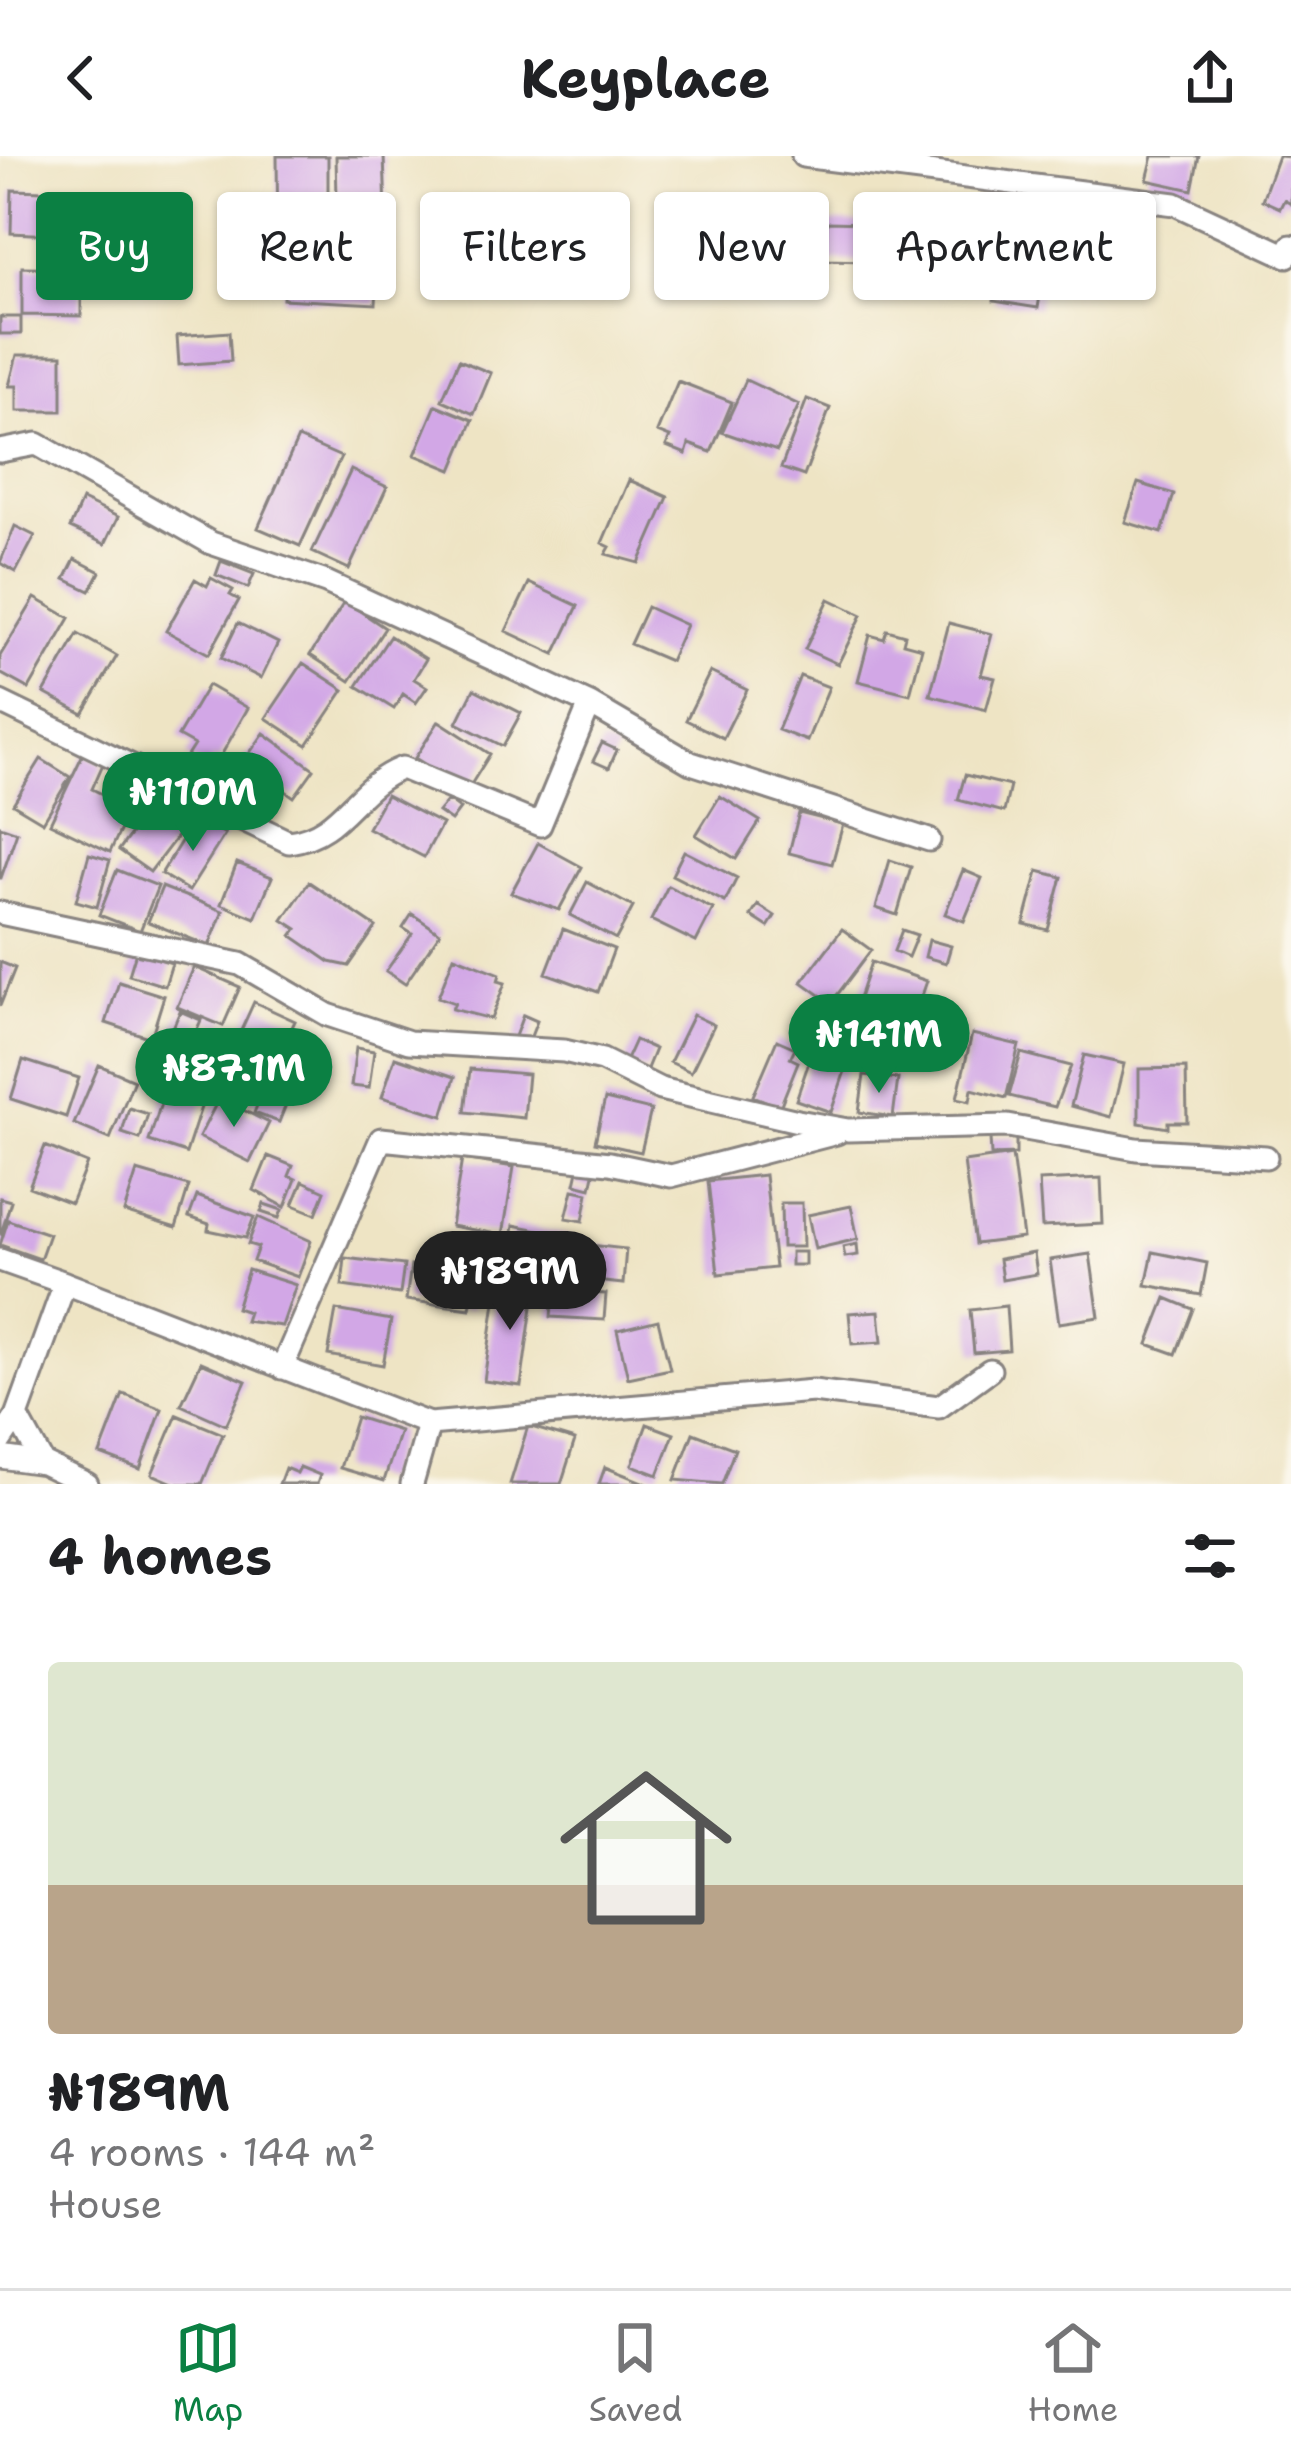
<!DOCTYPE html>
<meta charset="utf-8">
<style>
body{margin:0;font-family:"Shantell Sans",sans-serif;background:#f2f2f2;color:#202124;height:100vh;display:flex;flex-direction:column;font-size:45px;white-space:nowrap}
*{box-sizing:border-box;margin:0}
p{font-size:39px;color:#757577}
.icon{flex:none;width:66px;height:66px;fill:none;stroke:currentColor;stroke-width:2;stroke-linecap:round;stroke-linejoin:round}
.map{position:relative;height:1328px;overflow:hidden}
.drawer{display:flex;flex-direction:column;background:#fff;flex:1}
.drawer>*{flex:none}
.banner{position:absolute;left:36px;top:36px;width:1221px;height:108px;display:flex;gap:24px}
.price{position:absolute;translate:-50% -102px;padding:0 27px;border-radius:42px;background:#0b8043;color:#fff;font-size:39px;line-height:78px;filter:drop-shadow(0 3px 6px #0008)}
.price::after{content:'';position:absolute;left:50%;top:72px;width:36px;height:27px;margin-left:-18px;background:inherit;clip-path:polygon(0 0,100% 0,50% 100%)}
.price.current{background:#222;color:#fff}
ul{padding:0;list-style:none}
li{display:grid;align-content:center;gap:24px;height:636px;padding:0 48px}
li+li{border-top:3px solid #e0e0e0}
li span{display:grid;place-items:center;height:372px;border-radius:12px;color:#555}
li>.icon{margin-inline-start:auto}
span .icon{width:216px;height:216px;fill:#fffc;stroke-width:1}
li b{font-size:51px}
h2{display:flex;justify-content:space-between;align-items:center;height:144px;padding:0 48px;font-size:51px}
.chip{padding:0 42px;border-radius:12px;background:#fff;box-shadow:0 3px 9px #0004;font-size:42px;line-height:108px}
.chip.current{background:#0b8043;color:#fff}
header{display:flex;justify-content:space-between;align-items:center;height:156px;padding:0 48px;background:#fff;font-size:54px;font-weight:700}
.dock{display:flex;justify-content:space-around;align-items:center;height:168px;border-top:3px solid #e0e0e0;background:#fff;font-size:33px;color:#757577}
.dock a{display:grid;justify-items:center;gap:6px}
.dock .current{color:#0b8043}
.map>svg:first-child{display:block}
.building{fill:#d2a7e6}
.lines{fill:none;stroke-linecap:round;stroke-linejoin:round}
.minor-casing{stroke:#888380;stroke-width:27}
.minor{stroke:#fff;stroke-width:21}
</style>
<header><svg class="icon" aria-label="back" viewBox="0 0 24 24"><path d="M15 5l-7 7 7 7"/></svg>Keyplace<svg class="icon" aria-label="share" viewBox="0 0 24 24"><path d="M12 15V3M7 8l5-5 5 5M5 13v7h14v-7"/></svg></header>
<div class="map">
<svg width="1291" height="1328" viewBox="0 0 1291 1328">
<rect width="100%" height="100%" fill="#fbf7ec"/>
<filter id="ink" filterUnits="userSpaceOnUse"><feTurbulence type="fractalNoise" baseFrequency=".00833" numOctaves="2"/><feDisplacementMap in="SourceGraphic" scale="24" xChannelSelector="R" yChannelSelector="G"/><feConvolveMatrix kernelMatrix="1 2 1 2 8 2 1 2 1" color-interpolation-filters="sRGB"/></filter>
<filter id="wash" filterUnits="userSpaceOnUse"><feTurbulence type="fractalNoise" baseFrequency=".004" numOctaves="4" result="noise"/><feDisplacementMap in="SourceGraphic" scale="48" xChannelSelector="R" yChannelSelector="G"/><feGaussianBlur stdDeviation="2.7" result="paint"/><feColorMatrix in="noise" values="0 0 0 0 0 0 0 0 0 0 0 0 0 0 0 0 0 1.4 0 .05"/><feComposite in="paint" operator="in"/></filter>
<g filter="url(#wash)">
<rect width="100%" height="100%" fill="#eee4c4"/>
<g id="blocks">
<path class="building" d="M277,0H328V83L278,84Z
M336,0H384L387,84L338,85Z
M1153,0H1199L1192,34L1147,24Z
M1278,0L1291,1V48L1284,44L1280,52L1262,44Z
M12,34L76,36L75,80L11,77Z
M1011,42L1055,49L1038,152L994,145Z
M934,60L974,62L972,117L932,116Z
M827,66L867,67L866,105L826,104Z
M286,93L379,98L376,148L283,143Z
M22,111L81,112V160L22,159Z
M0,161H21V178H0Z
M229,176L231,205L179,209L177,180Z
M17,199H62V255H17V230H9Z
M459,204L491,217L474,258L442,244Z
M746,224L799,249L777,295L722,276Z
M678,225L732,246L711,296L689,288L686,298L666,290L670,281L657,276Z
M807,243L830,252L804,320L781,312Z
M436,249L473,264L452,314L415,299Z
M298,282L341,301L300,390L258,372Z
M351,314L387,331L349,413L312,396Z
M629,324L668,341L639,407L606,398L610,391L602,387Z
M1138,327L1174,338L1162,377L1125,366Z
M82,344L118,361L105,388L70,372Z
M15,370L35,380L16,416L0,407Z
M75,403L100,416L90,435L65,423Z
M221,405L254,418L248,432L216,419Z
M211,422L233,434L230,439L239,444L209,498L166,475L195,423L207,430Z
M529,427L578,450L555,498L506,475Z
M35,442L70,462L29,533L0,517V500Z
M829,443L862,459L838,508L805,493Z
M345,445L385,472L350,525L310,499Z
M647,451L686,469L670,505L630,488Z
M238,467L278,487L261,522L221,502Z
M949,467L992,478L981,519L995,522L986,554L930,539Z
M887,474L905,479L903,487L922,492L910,538L858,525L870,479L884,483Z
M78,478L117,500L83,558L44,537Z
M390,480L426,503L414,523L427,531L416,547L403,538L394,553L357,530Z
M303,507L344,534L307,589L266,562Z
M710,516L747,534L723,582L686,564Z
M800,520L829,531L807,585L778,574Z
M208,529L248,552L218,605L213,602L208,611L187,600L194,589L178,580Z
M474,533L521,557L503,590L457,567Z
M439,565L490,598L467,635L415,602Z
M264,577L314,613L294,641L244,605Z
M602,587L617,594L609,612L593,605Z
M83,598L103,608L92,633L131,652L110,696L50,667Z
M41,603L70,621L43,666L13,648Z
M235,606L274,634L263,651L223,622Z
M965,619L1010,630L1004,656L958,644Z
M162,635L194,658L150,716L119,694Z
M386,639L442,668L424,701L368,672Z
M720,640L760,665L736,703L696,679Z
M448,644L460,653L451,665L438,656Z
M799,657L843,668L832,708L789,697Z
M196,661L225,678L189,735L161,718Z
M0,670L17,676L1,722H0Z
M538,687L582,711L559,754L511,737Z
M684,695L737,722L725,746L672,719Z
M89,698L110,704L97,751L76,745Z
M890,704L911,711L897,759L876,752Z
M237,707L272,721L255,762L221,748Z
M117,714L158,730L140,775L99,759Z
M963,714L982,722L964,765L945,758Z
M1038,715L1062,721L1048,774L1024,768Z
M309,726L376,771L349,810L330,806L292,780L297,773L283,764Z
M587,726L633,751L616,783L570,759Z
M668,730L713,753L696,786L651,764Z
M162,731L223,755L209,790L148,766Z
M758,749L775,760L768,771L751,760Z
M412,758L440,777L405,828L386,815L412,778L403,772Z
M563,773L614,793L598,836L546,817Z
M842,773L871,794L831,847L802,826Z
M902,774L917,779L908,801L894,795Z
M929,784L951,790L946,807L925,801Z
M136,796L172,807L165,830L129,819Z
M454,800L500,818L498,825L505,827L491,863L452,853L455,847L438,841Z
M0,806L15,812L0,850Z
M871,806L927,825L914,863L858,845Z
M194,811L240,831L223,870L177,851Z
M119,826L164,840L151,882L106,867Z
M254,846L295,865L266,927L291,936L279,966L254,957L258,947L217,927Z
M841,851L858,860L839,901L821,892Z
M180,855L201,864L194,880L173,872Z
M523,859L537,865L528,888L514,883Z
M693,859L714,869L691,916L670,906Z
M972,878L1019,889L1006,942L972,933L970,945L957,942Z
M635,884L655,893L646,915L625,906Z
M777,884L795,892L790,902L798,906L780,951L753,940Z
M356,892L374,895L369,932L351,930Z
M1021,897L1071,910L1055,951L1009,940Z
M1084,899L1124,908L1111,961L1071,950Z
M811,900L846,912L831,956L796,944Z
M395,901L455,921L443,960L382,941Z
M23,904L79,922L66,961L11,943Z
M99,909L134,924L110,983L74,968Z
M1186,912L1187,966H1168V972L1139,967V913Z
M470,913L528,918L524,962L465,956Z
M864,919L898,923L893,961L859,956Z
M168,925L204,942L186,997L149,985Z
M219,942L269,967L250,1006L199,981Z
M605,943L651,954L641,996L595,986Z
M129,952L148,958L140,983L122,977Z
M1016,981V998L991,999L990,982Z
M45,990L87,1007L71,1047L29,1031Z
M1012,999L1023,1082L975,1088L964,1006Z
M268,1000L293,1010L289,1020L296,1023L285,1051L254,1034Z
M462,1003L514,1011L503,1079L451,1070Z
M580,1006L596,1009L591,1032L575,1028Z
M137,1015L189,1030L176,1072L124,1056Z
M765,1019L775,1112L718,1118L708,1025Z
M1101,1022L1103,1068L1042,1071L1039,1025Z
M303,1025L325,1035L316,1058L293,1049Z
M573,1034L588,1037L583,1065L566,1062Z
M197,1040L254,1061L246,1082L208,1074L209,1068L189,1061Z
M0,1042L11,1045L1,1078L0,1077Z
M781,1047H802L803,1091H782Z
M264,1048L282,1054L279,1062L261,1056Z
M851,1050L858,1083L815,1093L808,1059Z
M258,1061L311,1085L298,1121L253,1105L258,1091L248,1088Z
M8,1064L49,1078L40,1103L0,1089Z
M514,1069L572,1081L565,1118L507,1107Z
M857,1088L858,1099L845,1101L843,1091Z
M590,1089L626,1093L623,1128L586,1124Z
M791,1096H805V1109H791Z
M1153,1096L1207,1107L1201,1139L1146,1129Z
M1034,1097L1037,1118L1002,1124L999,1103Z
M1090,1098L1099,1161L1059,1167L1050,1104Z
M345,1102L404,1109L400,1138L342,1130Z
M411,1110L475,1119L470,1153L406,1144Z
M248,1114L296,1129L282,1170L245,1165L248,1156L236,1152Z
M498,1124L535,1129L521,1230L484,1225Z
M553,1135L606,1138L604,1164L551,1161Z
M1166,1142L1193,1153L1176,1198L1148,1188Z
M1006,1150L1009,1194L974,1197L970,1154Z
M336,1154L391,1164L383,1209L328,1199Z
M879,1155L882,1186L852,1188L849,1157Z
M658,1164L670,1213L628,1222L617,1174Z
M201,1206L246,1225L226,1269L181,1249Z
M123,1238L162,1253L140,1313L100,1298Z
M177,1259L223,1278L202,1328H175L152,1318Z
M356,1261L400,1275L384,1325L340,1312Z
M647,1268L674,1278L658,1319L632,1309Z
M528,1270L575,1284L561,1328H510Z
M693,1277L735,1293L722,1328L675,1324Z
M300,1311L320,1319L317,1328H279L285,1312L297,1317Z
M605,1311L647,1328H599Z"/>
</g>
</g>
<g filter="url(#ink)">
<use href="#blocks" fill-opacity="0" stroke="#888380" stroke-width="3"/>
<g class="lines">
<g class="minor-casing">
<path id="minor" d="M803,0L1175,48L1287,100L1291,90
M0,295L37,288L211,387L326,426L590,548L540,669L402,612C353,631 343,679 289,686L0,546
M590,548L691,607L929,684
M0,757L240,808L328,859L409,886L564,895L602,904L660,933L798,965L848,974L1008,970L1136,993L1266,1001
M0,1104L65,1127L17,1260L0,1285
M65,1127L429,1268L412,1328
M282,1212L381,983L610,1007L671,1020L837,977
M17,1260L43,1307
M429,1268L813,1235L939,1251L990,1214
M0,1301L43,1307L87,1328"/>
</g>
<use href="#minor" class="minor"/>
</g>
</g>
</svg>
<b class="price" style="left:193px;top:698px">₦110M</b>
<b class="price" style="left:879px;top:940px">₦141M</b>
<b class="price" style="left:234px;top:974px">₦87.1M</b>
<b class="price current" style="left:510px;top:1177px">₦189M</b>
<div class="banner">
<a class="chip current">Buy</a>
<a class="chip">Rent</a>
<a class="chip">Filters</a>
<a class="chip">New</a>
<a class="chip">Apartment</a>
</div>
</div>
<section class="drawer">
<h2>4 homes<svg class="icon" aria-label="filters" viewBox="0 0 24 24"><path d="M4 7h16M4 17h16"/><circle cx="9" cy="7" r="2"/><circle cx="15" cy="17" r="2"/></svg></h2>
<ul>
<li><span style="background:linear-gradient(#dfe7d0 60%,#b9a48a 0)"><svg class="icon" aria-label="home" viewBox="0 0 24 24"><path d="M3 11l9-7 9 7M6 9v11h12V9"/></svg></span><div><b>₦189M</b><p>4 rooms · 144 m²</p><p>House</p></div></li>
</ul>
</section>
<nav class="dock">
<a class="current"><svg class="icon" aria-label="map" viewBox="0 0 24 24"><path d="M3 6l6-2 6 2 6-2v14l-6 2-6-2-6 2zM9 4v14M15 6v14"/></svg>Map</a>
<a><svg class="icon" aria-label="saved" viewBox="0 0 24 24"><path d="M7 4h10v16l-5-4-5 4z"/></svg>Saved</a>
<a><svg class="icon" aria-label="home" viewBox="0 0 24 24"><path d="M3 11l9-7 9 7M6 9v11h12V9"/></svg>Home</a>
</nav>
